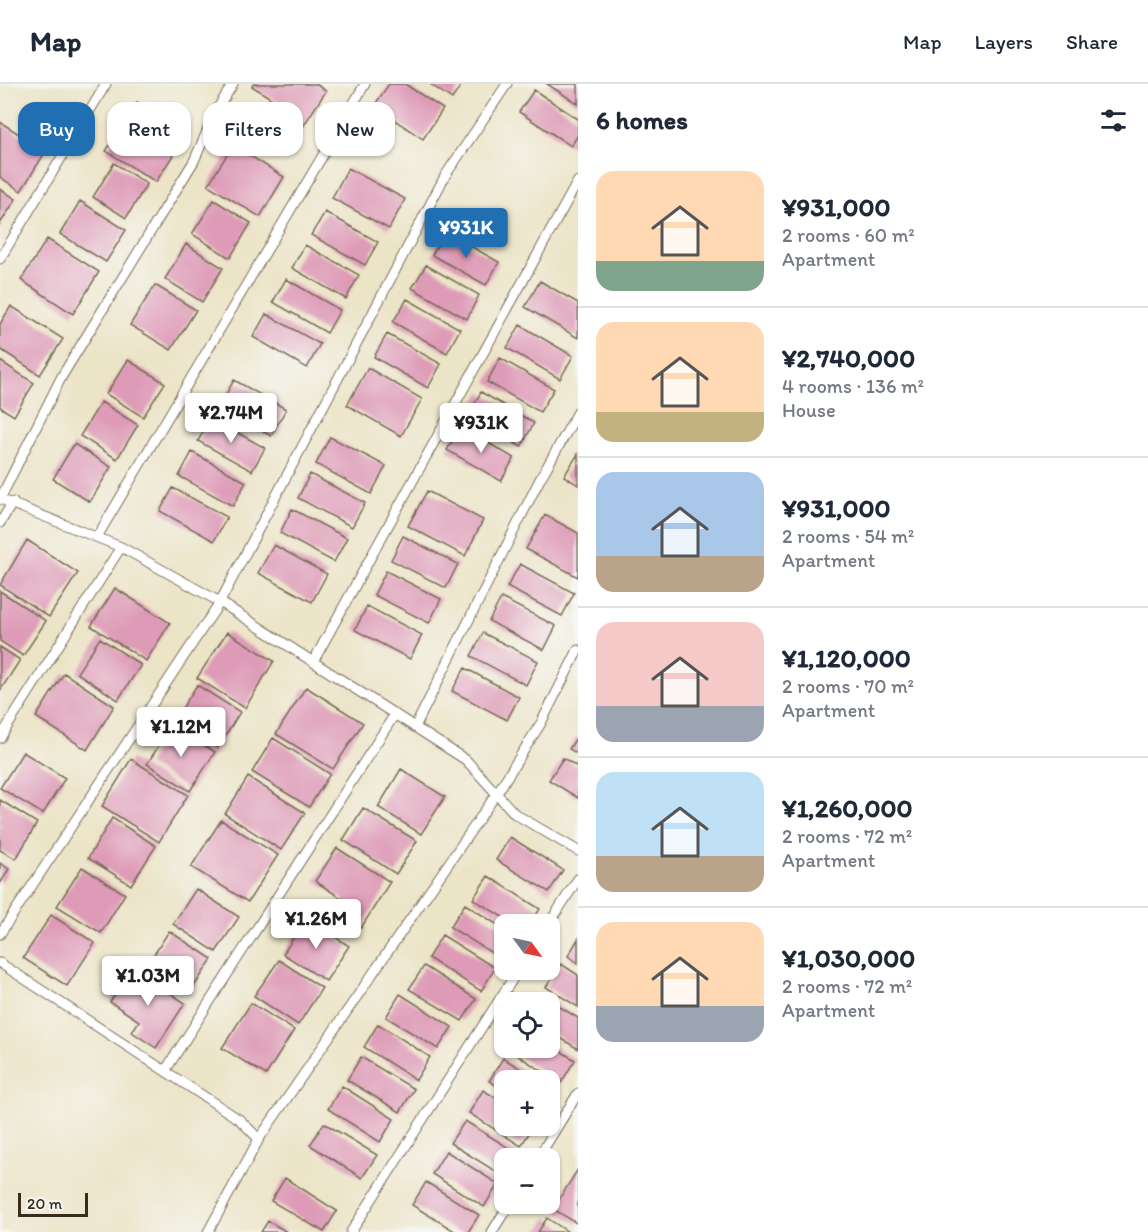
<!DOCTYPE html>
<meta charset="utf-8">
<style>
body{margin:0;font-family:Itim,sans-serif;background:#f2f2f3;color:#1f2937;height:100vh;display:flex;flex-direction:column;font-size:22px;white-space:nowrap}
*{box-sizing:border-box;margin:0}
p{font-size:20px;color:#747a83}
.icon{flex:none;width:33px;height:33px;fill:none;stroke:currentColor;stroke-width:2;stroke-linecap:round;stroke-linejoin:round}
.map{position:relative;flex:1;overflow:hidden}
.details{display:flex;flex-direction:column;background:#fff;width:570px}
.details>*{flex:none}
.top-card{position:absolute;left:18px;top:18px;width:470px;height:54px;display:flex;gap:12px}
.needle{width:39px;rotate:123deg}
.fabs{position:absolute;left:494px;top:830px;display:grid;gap:12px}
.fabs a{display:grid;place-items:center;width:66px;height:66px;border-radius:12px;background:#fff;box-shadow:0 2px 4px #0004;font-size:30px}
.scale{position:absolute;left:18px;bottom:15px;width:70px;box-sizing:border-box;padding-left:6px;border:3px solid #3b2a1e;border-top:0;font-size:16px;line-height:21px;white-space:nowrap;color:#3b2a1e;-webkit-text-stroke:4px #f6f6f2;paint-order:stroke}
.price{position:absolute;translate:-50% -51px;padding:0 14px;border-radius:6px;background:#fff;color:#222;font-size:20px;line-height:39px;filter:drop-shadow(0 2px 3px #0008)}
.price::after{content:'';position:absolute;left:50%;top:36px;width:18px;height:14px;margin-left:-9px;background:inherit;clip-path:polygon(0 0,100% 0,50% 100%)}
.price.selected{background:#1f6fb2;color:#fff}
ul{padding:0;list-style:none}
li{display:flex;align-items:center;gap:18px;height:150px;padding:0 18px}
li+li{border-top:2px solid #e0e1e3}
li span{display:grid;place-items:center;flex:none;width:168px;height:120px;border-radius:18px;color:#555}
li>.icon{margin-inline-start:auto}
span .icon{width:72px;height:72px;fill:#fffc;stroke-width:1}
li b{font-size:26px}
h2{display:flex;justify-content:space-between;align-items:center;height:72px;padding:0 18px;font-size:26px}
.chip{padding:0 21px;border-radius:18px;background:#fff;box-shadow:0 2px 4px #0004;font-size:21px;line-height:54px}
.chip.selected{background:#1f6fb2;color:#fff}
header{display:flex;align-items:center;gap:36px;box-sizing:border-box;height:84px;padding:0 30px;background:#fff;border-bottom:2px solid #e0e1e3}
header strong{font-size:28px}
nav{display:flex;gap:33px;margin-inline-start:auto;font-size:21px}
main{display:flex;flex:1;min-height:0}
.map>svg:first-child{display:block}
.building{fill:#de9bb7}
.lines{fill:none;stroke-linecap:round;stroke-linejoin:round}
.lane-casing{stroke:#796b59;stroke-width:11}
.lane{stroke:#fff;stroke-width:9}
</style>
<header>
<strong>Map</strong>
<nav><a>Map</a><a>Layers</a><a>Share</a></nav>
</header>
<main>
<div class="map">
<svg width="578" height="1148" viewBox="0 0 578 1148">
<rect width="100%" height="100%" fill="#f6f6f2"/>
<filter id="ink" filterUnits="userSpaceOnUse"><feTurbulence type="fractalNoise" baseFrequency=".0167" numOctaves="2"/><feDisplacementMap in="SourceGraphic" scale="12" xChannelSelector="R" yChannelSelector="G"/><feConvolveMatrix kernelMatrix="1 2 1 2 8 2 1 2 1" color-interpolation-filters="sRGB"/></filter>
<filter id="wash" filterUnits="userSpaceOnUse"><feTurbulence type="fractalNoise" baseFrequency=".008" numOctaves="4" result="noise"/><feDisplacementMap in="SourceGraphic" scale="24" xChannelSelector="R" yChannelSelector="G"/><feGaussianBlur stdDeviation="1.35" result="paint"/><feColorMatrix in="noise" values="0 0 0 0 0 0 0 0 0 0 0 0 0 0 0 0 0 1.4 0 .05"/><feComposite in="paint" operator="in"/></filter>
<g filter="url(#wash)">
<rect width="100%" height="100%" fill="#ece4c7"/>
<g id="blocks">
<path class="building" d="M254,0H316L326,7L297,52L274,36L283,22L252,2Z
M389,0H405L443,25L423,55L374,22Z
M430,0H462L452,15Z
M547,0H578V20Z
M534,6L578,35V51L571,62L519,28Z
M137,18L187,49L156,98L106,67Z
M0,38L46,67L21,107L0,93Z
M233,61L284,93L260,133L208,101Z
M114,79L147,100L126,134L93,113Z
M348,84L405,115L389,145L332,114Z
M0,105L16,115L0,140Z
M214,116L251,139L230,174L192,150Z
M80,117L126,146L106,178L60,150Z
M325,128L378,158L365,181L311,151Z
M445,148L499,178L486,201L432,171Z
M47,155L99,188L73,230L21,196Z
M186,160L223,184L202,218L165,195Z
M305,161L359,191L346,215L292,184Z
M426,181L479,211L467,235L412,204Z
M286,195L340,226L327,249L273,218Z
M540,197L578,219V254L525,223Z
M155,201L196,226L171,266L130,241Z
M407,215L460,245L447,269L393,238Z
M11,222L63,255L40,291L0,265V240Z
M266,230L320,260L307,284L253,253Z
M520,241L573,272L560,295L507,264Z
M387,250L441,280L428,304L374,273Z
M500,274L554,305L540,328L487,298Z
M128,276L165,299L143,333L106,310Z
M0,277L34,299L14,332L0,323Z
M368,284L422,315L401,352L347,321Z
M234,296L286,325L271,352L219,323Z
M481,308L534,339L521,363L468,332Z
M101,318L138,341L117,375L80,352Z
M211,334L265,364L252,387L198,357Z
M461,343L514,374L501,397L447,366Z
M330,353L386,382L371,410L316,380Z
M74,360L111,383L90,418L53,395Z
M192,368L246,398L233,422L179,392Z
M578,370V401L564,392Z
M310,390L365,419L352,443L298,414Z
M173,404L227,433L214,457L160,427Z
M427,407L483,436L465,472L408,442Z
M292,425L347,454L334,478L280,449Z
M545,431L578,449V493L526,465Z
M403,452L458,480L446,504L391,476Z
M27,456L78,489L49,533L0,501Z
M274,461L327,490L312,518L258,489Z
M520,480L574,509L562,532L507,503Z
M386,487L441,515L429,539L374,511Z
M115,504L170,539L146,577L91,542Z
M0,507L46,537L23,572L0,557Z
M501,514L556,542L544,566L489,537Z
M367,522L422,551L410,575L355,546Z
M227,548L274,577L245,624L197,594Z
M483,549L538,577L526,601L471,572Z
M100,554L141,581L118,616L77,589Z
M0,563L20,576L0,607Z
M465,584L519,613L507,636L452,607Z
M64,589L114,622L87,666L36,633Z
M197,601L240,628L218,664L174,637Z
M306,603L363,639L333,685L276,650Z
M172,641L215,668L190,707L147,680Z
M578,651V670L569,665Z
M273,654L330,690L309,723L252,688Z
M23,668L65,694L43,730L0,704Z
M563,674L578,683V714L549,696Z
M131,675L188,711L159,758L102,722Z
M401,685L445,713L421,750L378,723Z
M248,693L305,729L281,766L225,730Z
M0,716L37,739L16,775L0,766Z
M363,724L417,757L396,790L343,756Z
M112,734L156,762L131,801L88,774Z
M221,736L278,771L248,818L191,783Z
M510,753L563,786L549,808L496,776Z
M337,764L390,798L361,844L336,828L344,816L315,797Z
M0,779L9,785L0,800Z
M82,783L125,810L101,849L57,822Z
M488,792L540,825L530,840H514L473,815Z
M196,805L239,833L216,868L173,840Z
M465,820L504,845L503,876L450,843Z
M51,831L95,859L67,902L23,874Z
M306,834L349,862L326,897L283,870Z
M169,847L212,875L189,910L146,883Z
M442,851L495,884L481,907L428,874Z
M578,855V879L568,872Z
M279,876L322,904L298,941L254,912Z
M561,880L578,891V923L546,903Z
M424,882L476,915L462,937L409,905Z
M132,884L185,919L156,964L132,948L139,937L110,918Z
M400,910L452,943L438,965L386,933Z
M542,912L578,934V965L549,947V918H539Z
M251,919L294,946L266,991L222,964Z
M378,940L430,973L416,996L364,963Z
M549,960L575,976L561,999L509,966L511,963H549Z
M361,973L414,1005L400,1028L347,996Z
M503,974L539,996H504V1006L489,997Z
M342,1002L394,1035L380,1058L328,1025Z
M483,1006L504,1019V1041H534L521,1062L469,1029Z
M465,1037L517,1069L514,1074H504L503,1092L450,1059Z
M324,1039L377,1071L362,1094L310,1061Z
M446,1067L498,1100L484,1123L432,1090Z
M578,1085V1140L553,1125Z
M285,1094L337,1127L324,1148L271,1117Z
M426,1098L479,1131L468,1148H456L412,1121Z
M547,1134L568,1148H538Z
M268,1137L287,1148H261Z"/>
</g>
</g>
<g filter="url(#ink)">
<use href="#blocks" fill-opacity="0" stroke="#796b59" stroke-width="1.5"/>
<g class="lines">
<g class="lane-casing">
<path id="lane" d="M0,175L106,0
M0,415L121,463L220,518L466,676L515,730L578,767
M0,415L62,292L194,77L216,27L233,0
M0,439L13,418
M97,453L365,0
M313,578L578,97
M415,643L539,397L578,328
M0,654L121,463
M549,840L578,795
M0,850L220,518L445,92L507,0
M0,879L240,1036L259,1055
M165,987L395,630
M538,1074L578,1009
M208,1148L259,1055L497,709L541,639L578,566
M351,1148L519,885
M492,1148L510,1119"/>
</g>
<use href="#lane" class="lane"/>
</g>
</g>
</svg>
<div class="fabs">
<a><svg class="needle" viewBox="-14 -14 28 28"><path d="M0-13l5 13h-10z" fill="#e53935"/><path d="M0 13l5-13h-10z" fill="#747a83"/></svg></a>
<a><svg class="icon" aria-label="locate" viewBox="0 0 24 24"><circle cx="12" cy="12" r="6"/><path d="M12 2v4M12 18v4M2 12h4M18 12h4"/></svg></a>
<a>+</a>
<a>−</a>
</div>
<div class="scale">20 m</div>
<b class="price selected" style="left:466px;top:175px">¥931K</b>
<b class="price" style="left:231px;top:360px">¥2.74M</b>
<b class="price" style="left:481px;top:370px">¥931K</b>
<b class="price" style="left:181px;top:674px">¥1.12M</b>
<b class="price" style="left:316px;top:866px">¥1.26M</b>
<b class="price" style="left:148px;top:923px">¥1.03M</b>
<div class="top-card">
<a class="chip selected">Buy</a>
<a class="chip">Rent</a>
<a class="chip">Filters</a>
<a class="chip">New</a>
</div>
</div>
<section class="details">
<h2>6 homes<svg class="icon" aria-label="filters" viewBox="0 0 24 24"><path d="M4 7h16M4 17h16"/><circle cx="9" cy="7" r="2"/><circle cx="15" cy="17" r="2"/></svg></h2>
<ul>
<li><span style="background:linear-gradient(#ffd9b3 75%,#7fa58c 0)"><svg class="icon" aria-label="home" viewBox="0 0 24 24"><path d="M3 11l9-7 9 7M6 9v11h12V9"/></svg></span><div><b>¥931,000</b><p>2 rooms · 60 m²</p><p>Apartment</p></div></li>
<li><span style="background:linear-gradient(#ffd9b3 75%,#c2b280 0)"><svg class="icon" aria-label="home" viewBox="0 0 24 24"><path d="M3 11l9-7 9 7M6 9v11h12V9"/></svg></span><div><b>¥2,740,000</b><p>4 rooms · 136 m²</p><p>House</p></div></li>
<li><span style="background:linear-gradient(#a9c7e8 70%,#b9a48a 0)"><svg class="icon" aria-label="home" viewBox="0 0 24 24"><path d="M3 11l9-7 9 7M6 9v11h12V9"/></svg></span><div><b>¥931,000</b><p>2 rooms · 54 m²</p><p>Apartment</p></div></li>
<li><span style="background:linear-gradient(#f6c9c9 70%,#9aa5b1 0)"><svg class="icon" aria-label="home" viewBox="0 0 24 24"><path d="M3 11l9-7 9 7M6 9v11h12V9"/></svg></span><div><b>¥1,120,000</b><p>2 rooms · 70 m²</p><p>Apartment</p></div></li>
<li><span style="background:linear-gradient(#bfe0f5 70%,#b9a48a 0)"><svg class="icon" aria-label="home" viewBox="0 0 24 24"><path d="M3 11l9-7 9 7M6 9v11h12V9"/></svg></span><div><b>¥1,260,000</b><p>2 rooms · 72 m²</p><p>Apartment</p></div></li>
<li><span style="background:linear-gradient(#ffd9b3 70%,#9aa5b1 0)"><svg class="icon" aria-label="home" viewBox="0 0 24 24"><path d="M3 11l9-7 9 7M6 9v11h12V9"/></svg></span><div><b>¥1,030,000</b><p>2 rooms · 72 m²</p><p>Apartment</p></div></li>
</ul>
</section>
</main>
